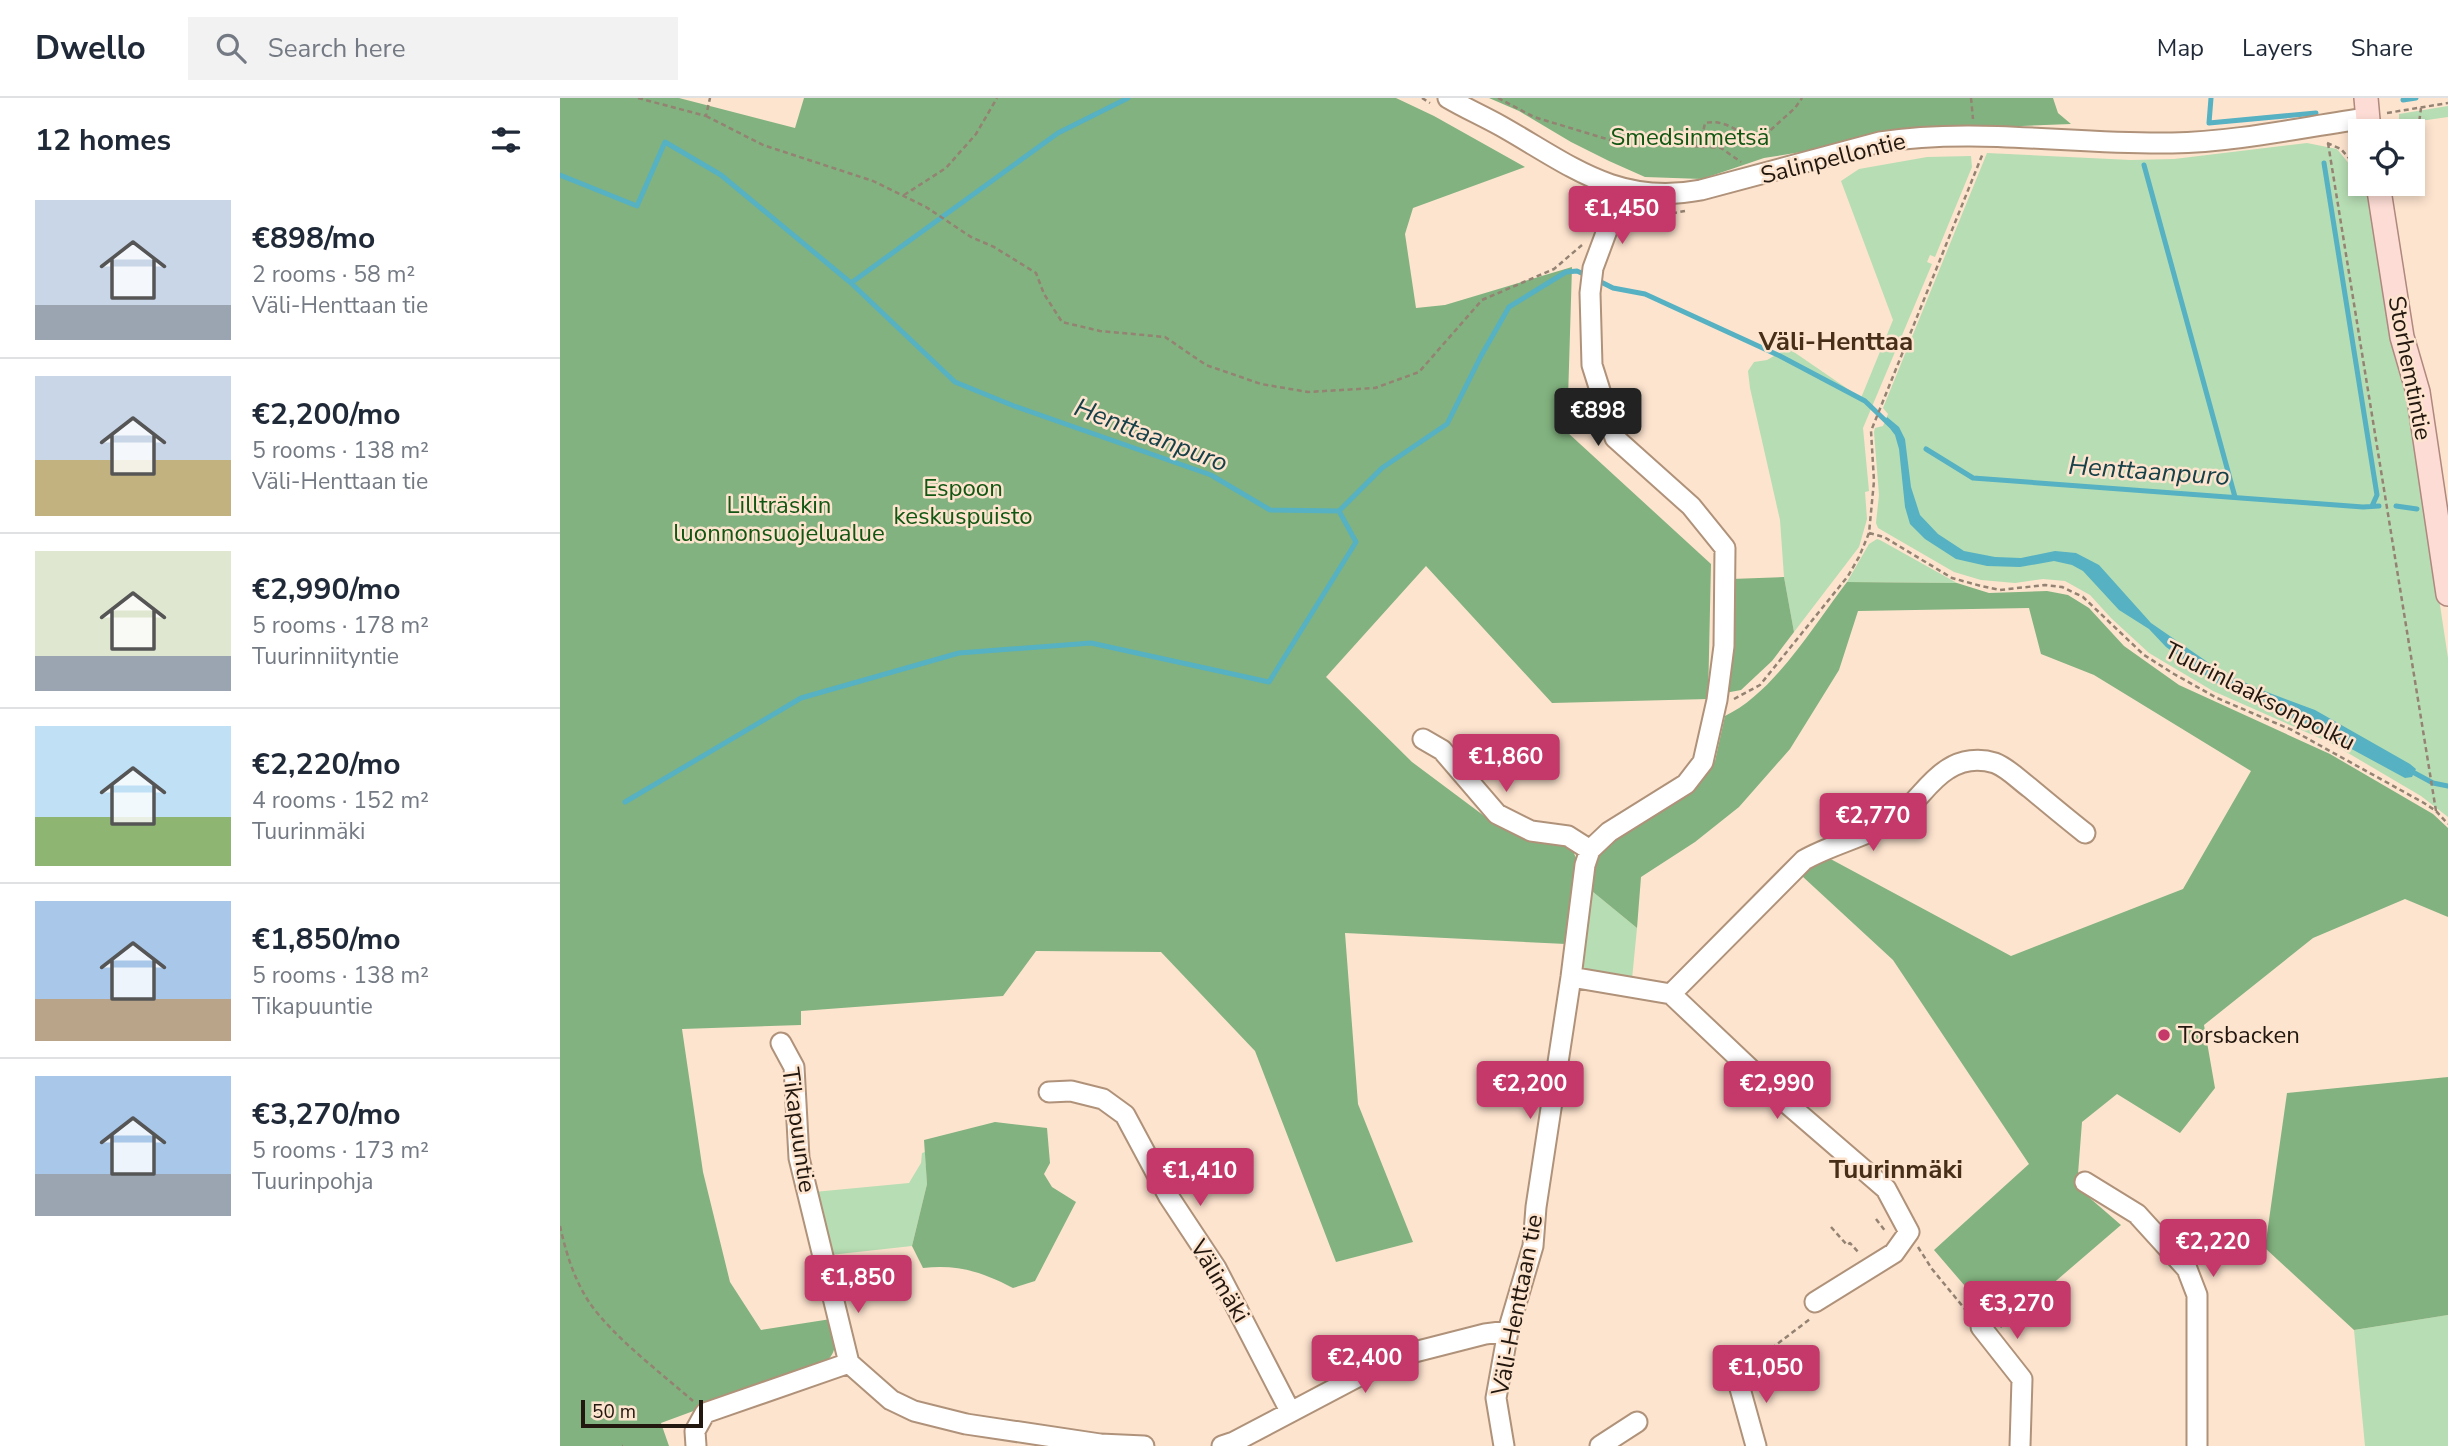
<!DOCTYPE html>
<meta charset="utf-8">
<style>
body{margin:0;font-family:"Nunito Sans",sans-serif;background:#f2f2f3;color:#1f2937;height:100vh;display:flex;flex-direction:column;font-size:26px;white-space:nowrap}
*{box-sizing:border-box;margin:0}
p{font-size:23px;color:#747a83}
.icon{flex:none;width:38px;height:38px;fill:none;stroke:currentColor;stroke-width:2;stroke-linecap:round;stroke-linejoin:round}
.map{position:relative;flex:1;overflow:hidden}
.drawer{display:flex;flex-direction:column;background:#fff;width:560px}
.drawer>*{flex:none}
.fabs{position:absolute;left:1788px;top:21px;display:grid;gap:14px}
.fabs a{display:grid;place-items:center;width:77px;height:77px;border-radius:0px;background:#fff;box-shadow:0 4px 10px #0003;font-size:35px}
.scale{position:absolute;left:21px;bottom:18px;width:122px;box-sizing:border-box;padding-left:7px;border:4px solid #23180f;border-top:0;font-size:19px;line-height:24px;white-space:nowrap;color:#23180f;-webkit-text-stroke:5px #fde4cf;paint-order:stroke}
.price{position:absolute;translate:-50% -60px;padding:0 16px;border-radius:7px;background:#c4386a;color:#fff;font-size:23px;line-height:46px;filter:drop-shadow(0 2px 4px #0008)}
.price::after{content:'';position:absolute;left:50%;top:42px;width:21px;height:16px;margin-left:-10px;background:inherit;clip-path:polygon(0 0,100% 0,50% 100%)}
.price.selected{background:#222;color:#fff}
ul{padding:0;list-style:none}
li{display:flex;align-items:center;gap:21px;height:175px;padding:0 35px}
li+li{border-top:2px solid #e0e1e3}
li span{display:grid;place-items:center;flex:none;width:196px;height:140px;border-radius:0px;color:#555}
li>.icon{margin-inline-start:auto}
span .icon{width:84px;height:84px;fill:#fffc;stroke-width:1}
li b{font-size:30px}
h2{display:flex;justify-content:space-between;align-items:center;height:84px;padding:0 35px;font-size:30px}
header{display:flex;align-items:center;gap:42px;box-sizing:border-box;height:98px;padding:0 35px;background:#fff;border-bottom:2px solid #e0e1e3}
header strong{font-size:33px}
nav{display:flex;gap:38px;margin-inline-start:auto;font-size:24px}
.search{width:490px;height:63px;background:#f2f2f3;display:flex;align-items:center;gap:18px;box-sizing:border-box;padding:0 24px;border-radius:0px;color:#747a83;font-size:26px}
main{display:flex;flex:1;min-height:0}
.map>svg:first-child{display:block}
.green{fill:#b7ddb4}
.forest{fill:#82b27f}
.water{fill:#56b1c2}
.lines{fill:none;stroke-linecap:round;stroke-linejoin:round}
.stream{stroke:#56b1c2;stroke-width:5}
.minor-casing{stroke:#af9279;stroke-width:23}
.major-casing{stroke:#af887e;stroke-width:26}
.path{stroke:#948272;stroke-width:2.5;stroke-dasharray:5 3.5;stroke-linecap:butt}
.minor{stroke:#fff;stroke-width:19}
.major{stroke:#fddcd5;stroke-width:23}
.poi-dot{fill:#c4386a;stroke:#fde4cf;stroke-width:2.5}
.labels{text-anchor:middle;dominant-baseline:central;stroke-width:5;stroke-linejoin:round;paint-order:stroke}
.park-label{font-size:24px;fill:#115612;stroke:#fde4cf}
.street-label{font-size:24px;fill:#23180f;stroke:#fde4cf}
.poi-label{font-size:24px;fill:#23180f;stroke:#fde4cf;text-anchor:start}
.neighbourhood-label{font-size:26px;font-weight:bold;fill:#462e18;stroke:#fde4cf}
.water-label{font-size:26px;font-style:italic;fill:#174149;stroke:#fde4cf}
</style>
<header>
<strong>Dwello</strong>
<div class="search"><svg class="icon" aria-label="search" viewBox="0 0 24 24"><circle cx="10" cy="10" r="6"/><path d="M15 15l6 6"/></svg>Search here</div>
<nav><a>Map</a><a>Layers</a><a>Share</a></nav>
</header>
<main>
<section class="drawer">
<h2>12 homes<svg class="icon" aria-label="filters" viewBox="0 0 24 24"><path d="M4 7h16M4 17h16"/><circle cx="9" cy="7" r="2"/><circle cx="15" cy="17" r="2"/></svg></h2>
<ul>
<li><span style="background:linear-gradient(#c9d6e8 75%,#9aa5b1 0)"><svg class="icon" aria-label="home" viewBox="0 0 24 24"><path d="M3 11l9-7 9 7M6 9v11h12V9"/></svg></span><div><b>€898/mo</b><p>2 rooms · 58 m²</p><p>Väli-Henttaan tie</p></div></li>
<li><span style="background:linear-gradient(#c9d6e8 60%,#c2b280 0)"><svg class="icon" aria-label="home" viewBox="0 0 24 24"><path d="M3 11l9-7 9 7M6 9v11h12V9"/></svg></span><div><b>€2,200/mo</b><p>5 rooms · 138 m²</p><p>Väli-Henttaan tie</p></div></li>
<li><span style="background:linear-gradient(#dfe7d0 75%,#9aa5b1 0)"><svg class="icon" aria-label="home" viewBox="0 0 24 24"><path d="M3 11l9-7 9 7M6 9v11h12V9"/></svg></span><div><b>€2,990/mo</b><p>5 rooms · 178 m²</p><p>Tuurinniityntie</p></div></li>
<li><span style="background:linear-gradient(#bfe0f5 65%,#8fb573 0)"><svg class="icon" aria-label="home" viewBox="0 0 24 24"><path d="M3 11l9-7 9 7M6 9v11h12V9"/></svg></span><div><b>€2,220/mo</b><p>4 rooms · 152 m²</p><p>Tuurinmäki</p></div></li>
<li><span style="background:linear-gradient(#a9c7e8 70%,#b9a48a 0)"><svg class="icon" aria-label="home" viewBox="0 0 24 24"><path d="M3 11l9-7 9 7M6 9v11h12V9"/></svg></span><div><b>€1,850/mo</b><p>5 rooms · 138 m²</p><p>Tikapuuntie</p></div></li>
<li><span style="background:linear-gradient(#a9c7e8 70%,#9aa5b1 0)"><svg class="icon" aria-label="home" viewBox="0 0 24 24"><path d="M3 11l9-7 9 7M6 9v11h12V9"/></svg></span><div><b>€3,270/mo</b><p>5 rooms · 173 m²</p><p>Tuurinpohja</p></div></li>
</ul>
</section>
<div class="map">
<svg width="1888" height="1348" viewBox="0 0 1888 1348">
<rect width="100%" height="100%" fill="#fde4cf"/>
<path class="green" d="M1888,8V19L1839,26V16Z
M1747,45L1777,51L1795,73H1801V86H1807L1835,261L1851,315L1888,560V719L1861,698L1771,645L1653,593L1589,555L1551,520L1530,497L1505,483L1483,481L1455,485L1421,482L1394,474L1318,430L1316,425L1319,397L1314,334L1315,330L1323,328L1328,316L1323,310L1427,55L1571,62L1614,61Z
M1411,58L1412,69L1375,159L1370,157L1367,164L1372,166L1303,330L1309,393L1305,394L1307,421L1299,449L1234,534L1224,479L1220,422L1190,290L1188,273L1194,264L1207,262L1228,250L1301,300L1333,222L1281,83L1299,71L1367,59Z
M1317,441L1320,442L1397,485L1287,484L1309,446Z
M1027,789L1077,830L1072,881L1021,871Z
M365,1054L367,1086L352,1148L270,1157L254,1094L349,1085L361,1065L362,1055Z
M1888,1217V1348H1805L1794,1232Z"/>
<path class="forest" d="M0,0H119L235,30L244,0H836L874,18L965,69L853,110L845,136L856,210L885,207L1012,169L1007,334L1151,466L1148,601L992,605L866,468L766,579L852,664L939,729L966,741L997,744L1011,749L1017,762L1006,846L785,835L798,1006L853,1144L776,1164L695,953L601,854L476,853L443,898L241,913V927L122,931L143,1074L170,1184L201,1232L271,1221C275,1238 280,1250 266,1264L101,1325L109,1348H0Z
M929,0H1493L1498,15L1511,26L1318,34L1254,52L1204,60L1142,81L1085,79L1049,63L1011,44L959,13Z
M1224,479L1234,534L1212,563L1181,592L1165,595L1171,481Z
M1287,484L1397,485L1429,495L1487,493L1508,497L1529,510L1564,548L1619,587L1770,656L1873,716L1888,730V819L1845,801L1753,840L1644,927L1655,990L1620,1035L1557,996L1522,1024L1517,1089L1561,1127L1441,1230L1374,1152L1469,1066L1333,862L1242,778L1265,758L1451,858L1623,791L1691,673L1534,577L1481,556L1469,510L1298,513L1279,572L1230,651L1179,709L1135,744L1081,779L1077,830L1027,789L1038,751L1129,695L1155,663L1165,618C1214,595 1254,527 1287,484Z
M1888,979V1217L1794,1232L1705,1150L1727,995Z
M435,1024L487,1030L490,1065L484,1076L492,1089L516,1104L475,1183L453,1190C422,1174 398,1166 363,1170L352,1148L367,1086L364,1042Z"/>
<path class="water" d="M1327,319L1339,329L1345,341L1351,389L1360,417L1378,436L1404,453L1435,459L1461,460L1495,453L1516,455L1539,467L1591,525L1662,574L1699,591L1755,612L1850,666L1856,671L1852,679L1845,680L1751,629L1659,587L1606,549L1589,531L1559,512L1523,473L1512,467L1494,463L1460,469L1427,468L1396,461L1365,441L1350,426L1345,409L1339,351L1335,337L1325,324Z"/>
<g class="lines">
<path class="stream" d="M1651,0L1649,25L1756,15
M1843,2L1856,0
M1764,65L1817,397L1812,408
M1584,67L1675,399
M0,77L77,108L105,44L161,77L291,185L395,284L454,308L651,377L710,412L779,413L822,370L887,326L921,258L949,209L1006,174L1017,173L1028,178
M1037,182L1053,190L1085,196L1220,258L1305,303L1330,327
M291,185L498,35L568,0
M1366,351L1413,380L1803,409L1819,408
M1836,408L1857,411
M1849,672L1873,685L1888,688
M65,704L241,600L399,555L531,545L709,584L796,444L779,413"/>
<g class="minor-casing">
<path id="minor" d="M888,0C905,10 923,18 941,28C1010,67 1057,108 1141,92L1320,44C1416,29 1514,47 1612,45C1676,44 1743,29 1807,20
M863,641L882,652L937,716L971,733L1008,738L1030,752
M1011,879L1111,896L1223,1002L1326,1091L1349,1134L1334,1155L1255,1204
M1111,896L1244,762C1274,745 1308,739 1337,719C1356,706 1368,683 1388,671C1402,662 1419,660 1435,665C1448,670 1459,682 1470,690C1488,705 1506,720 1525,735
M221,945L234,969L239,1060L289,1265L331,1302L354,1313L406,1326L540,1346
M489,994L511,993L543,1001L565,1017L609,1099L656,1170L730,1313
M1525,1084L1577,1116L1627,1171L1637,1197V1348
M1421,1229L1462,1281L1460,1348
M1176,1276L1196,1348
M136,1348L135,1333L145,1315L289,1265
M539,1348L540,1346L584,1348
M662,1348L674,1344L835,1259L925,1236L948,1233
M944,1348L936,1300L948,1233L973,1148L976,1109L1011,879L1025,767L1030,752L1049,734L1126,686L1143,664L1157,602L1164,548L1165,450L1131,408L1055,340L1032,267L1030,195L1033,170L1062,92
M1040,1348L1077,1324"/>
</g>
<g class="major-casing">
<path id="major" d="M1806,0L1809,33
M1818,86L1842,239L1858,294L1888,496"/>
</g>
<path class="path" d="M78,0L146,18L150,0
M862,0L870,5
M938,0L974,19L1050,42L1161,50L1181,64
M1411,0L1413,21
M1827,15L1888,5
M146,18L203,47L313,83L366,109L411,139L434,149L476,175L484,196L502,224L540,233L605,239L646,267L701,286L748,294L815,290L859,274L922,202L994,171L1022,147
M1767,45L1781,51L1794,66H1801
M1768,45L1876,713
M1853,47L1857,41L1861,10
M1140,48L1145,25C1163,21 1182,33 1194,47L1235,10L1242,0
M1016,93L1037,106
M344,97L386,70L416,36L437,0
M1070,116L1092,119L1125,113
M1309,435L1324,439L1392,480L1421,488L1440,492L1485,487L1502,489L1523,499L1584,557L1614,576L1657,600L1732,632L1864,705L1876,713L1888,726
M1174,601L1200,587L1288,478L1299,459L1309,435L1314,383L1311,333L1423,55
M1316,1121L1326,1134
M0,1128C6,1155 14,1181 29,1204C52,1238 101,1275 133,1303
M1271,1129L1287,1147L1290,1145L1299,1155
M1358,1149L1372,1171L1409,1216
M1191,1266L1250,1221
M62,1348H63"/>
<use href="#minor" class="minor"/>
<use href="#major" class="major"/>
</g>
<circle class="poi-dot" cx="1604" cy="937" r="7"/>
<g class="labels">
<g class="park-label">
<text x="1130" y="39">Smedsinmetsä</text>
<text x="403" y="390">Espoon<tspan x="403" dy="28">keskuspuisto</tspan></text>
<text x="219" y="407">Lillträskin<tspan x="219" dy="28">luonnonsuojelualue</tspan></text>
</g>
<g class="street-label">
<text transform="translate(1273 60) rotate(-14)">Salinpellontie</text>
<text transform="translate(1850 270) rotate(79)">Storhemtintie</text>
<text transform="translate(1700 598) rotate(27)">Tuurinlaaksonpolku</text>
<text transform="translate(239 1032) rotate(82)">Tikapuuntie</text>
<text transform="translate(660 1183) rotate(59)">Välimäki</text>
<text transform="translate(957 1207) rotate(-79)">Väli-Henttaan tie</text>
</g>
<g class="poi-label">
<text x="1618" y="937">Torsbacken</text>
</g>
<g class="neighbourhood-label">
<text x="1276" y="243">Väli-Henttaa</text>
<text x="1336" y="1071">Tuurinmäki</text>
</g>
<g class="water-label">
<text transform="translate(591 337) rotate(21)">Henttaanpuro</text>
<text transform="translate(1589 373) rotate(4)">Henttaanpuro</text>
</g>
</g>
</svg>
<div class="fabs">
<a><svg class="icon" aria-label="locate" viewBox="0 0 24 24"><circle cx="12" cy="12" r="6"/><path d="M12 2v4M12 18v4M2 12h4M18 12h4"/></svg></a>
</div>
<div class="scale">50 m</div>
<b class="price" style="left:1062px;top:148px">€1,450</b>
<b class="price selected" style="left:1038px;top:350px">€898</b>
<b class="price" style="left:946px;top:696px">€1,860</b>
<b class="price" style="left:1313px;top:755px">€2,770</b>
<b class="price" style="left:970px;top:1023px">€2,200</b>
<b class="price" style="left:1217px;top:1023px">€2,990</b>
<b class="price" style="left:640px;top:1110px">€1,410</b>
<b class="price" style="left:1653px;top:1181px">€2,220</b>
<b class="price" style="left:298px;top:1217px">€1,850</b>
<b class="price" style="left:1457px;top:1243px">€3,270</b>
<b class="price" style="left:805px;top:1297px">€2,400</b>
<b class="price" style="left:1206px;top:1307px">€1,050</b>
</div>
</main>
